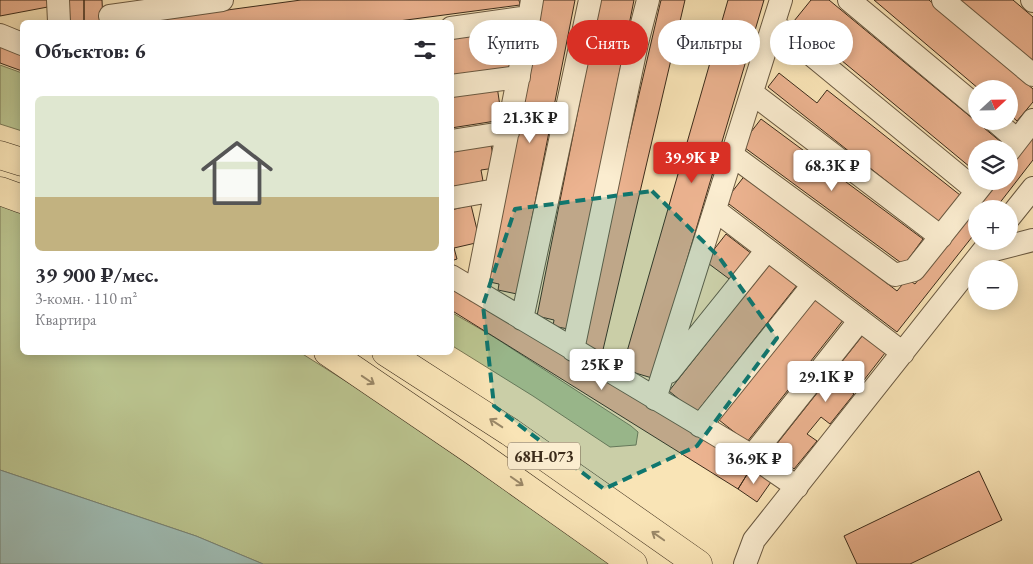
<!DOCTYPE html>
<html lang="ru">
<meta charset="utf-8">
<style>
body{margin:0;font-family:"EB Garamond",serif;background:#f7f7f7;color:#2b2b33;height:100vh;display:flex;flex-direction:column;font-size:19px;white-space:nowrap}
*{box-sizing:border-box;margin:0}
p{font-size:16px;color:#7c7c81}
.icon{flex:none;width:28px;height:28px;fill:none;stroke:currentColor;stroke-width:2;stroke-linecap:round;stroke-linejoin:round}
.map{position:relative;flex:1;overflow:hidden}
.panel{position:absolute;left:20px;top:20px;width:434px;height:335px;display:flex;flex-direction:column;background:#fff;border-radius:8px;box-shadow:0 2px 12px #0003}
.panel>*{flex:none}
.top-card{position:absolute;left:469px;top:20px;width:475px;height:45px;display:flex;gap:10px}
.needle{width:32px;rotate:68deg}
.tools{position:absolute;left:968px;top:80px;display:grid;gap:10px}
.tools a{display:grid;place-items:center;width:50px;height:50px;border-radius:50%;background:#fff;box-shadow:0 2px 12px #0003;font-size:25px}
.price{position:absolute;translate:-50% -42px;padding:0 11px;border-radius:5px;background:#fff;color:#222;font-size:16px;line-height:32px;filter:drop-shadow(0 1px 2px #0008)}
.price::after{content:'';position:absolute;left:50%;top:30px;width:15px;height:11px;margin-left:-8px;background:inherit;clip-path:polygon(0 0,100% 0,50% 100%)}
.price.on{background:#d93025;color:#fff}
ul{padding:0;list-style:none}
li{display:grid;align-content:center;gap:10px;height:265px;padding:0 15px}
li+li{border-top:1px solid #e1e1e2}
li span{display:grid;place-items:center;height:155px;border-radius:8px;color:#555}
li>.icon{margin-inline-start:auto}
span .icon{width:90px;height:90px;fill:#fffc;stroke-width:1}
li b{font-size:21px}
h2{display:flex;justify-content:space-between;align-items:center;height:60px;padding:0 15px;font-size:21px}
.chip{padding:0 18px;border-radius:22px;background:#fff;box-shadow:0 2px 12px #0003;font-size:18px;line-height:45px}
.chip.on{background:#d93025;color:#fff}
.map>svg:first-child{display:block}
.green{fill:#bbc590;stroke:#7b7855}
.water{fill:#9fbdb5;stroke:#778377}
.building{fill:#ecb390;stroke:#3b2b1a}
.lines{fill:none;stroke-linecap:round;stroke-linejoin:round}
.minor-casing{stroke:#6a5941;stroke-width:24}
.major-casing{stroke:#3b2b1a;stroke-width:29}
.minor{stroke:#fbedd0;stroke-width:22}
.major{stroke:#f9e4b6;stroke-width:28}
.oneway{stroke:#9a8868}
.marked{fill:#0f766e;fill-opacity:0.2;stroke:#0f766e;stroke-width:4;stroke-dasharray:10 6;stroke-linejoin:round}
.labels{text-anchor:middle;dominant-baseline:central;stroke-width:4;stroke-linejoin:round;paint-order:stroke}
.shield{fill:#fbedd0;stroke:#756551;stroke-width:1}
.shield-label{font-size:16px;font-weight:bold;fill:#3b2b1a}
</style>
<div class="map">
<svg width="1033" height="564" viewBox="0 0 1033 564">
<rect width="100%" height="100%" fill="#f9e4b6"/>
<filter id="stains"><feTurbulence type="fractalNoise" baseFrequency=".004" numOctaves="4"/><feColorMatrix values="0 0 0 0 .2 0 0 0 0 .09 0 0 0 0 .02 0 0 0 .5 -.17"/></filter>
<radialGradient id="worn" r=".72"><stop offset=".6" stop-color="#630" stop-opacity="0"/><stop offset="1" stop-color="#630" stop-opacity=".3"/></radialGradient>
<path class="green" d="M0,65L22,73V131L0,124Z
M0,203L22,211V352L301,353L382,404L610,564H263L196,536L0,470Z
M451,312L494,337L631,426L638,432L636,445L610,447L533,396L451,345Z"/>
<path class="water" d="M0,470L196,536L263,564H0Z"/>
<path class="building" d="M0,0H52L53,6L0,16Z
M67,0H84V22H68Z
M84,0H102L103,22H84Z
M301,0H519L520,5L391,22H139Z
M541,0H575L517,294L498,290L499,284L485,281Z
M600,0H634L568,329L553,326L554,320L537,316Z
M661,0H685L602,354L580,348Z
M728,0H764L652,378L622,369Z
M811,0H829L1001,142L995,149H976V172L794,21Z
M874,0H929L1033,89V102L1017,121L1009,114V89H979Z
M957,0H1013L1033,17V64Z
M515,30L518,47L513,67L451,75V39Z
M0,45L22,53V71L0,63Z
M779,73L817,103L827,90L960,195L938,222L768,87Z
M497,86L502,120L451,128V94Z
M761,119L923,239L904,265L741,145Z
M1033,135V160L995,209H976V232L897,332L725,201L746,174L897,291L907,279L915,284L996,181H1009V165Z
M491,144L495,168L481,170L483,181L451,187V152Z
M471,205L480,242L454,248L457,259L451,261V210Z
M726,234L752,254L732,281L705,261Z
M771,262L798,284L696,413L669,391Z
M451,286L751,468L738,489L451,310Z
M816,297L844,319L747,442L719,420Z
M863,335L885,353L864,380L854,372L844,386L854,394L830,424L821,417L807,434L817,441L794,469L785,462L782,466L768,455Z
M751,468L771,482L757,502L738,489Z
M979,471L1002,520L910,564H857L844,536Z"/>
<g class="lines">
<g class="minor-casing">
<path id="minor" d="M58,0L59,22
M849,0L976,106
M943,0L1033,75
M1032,0L1033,1
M110,16L222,0
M774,24L977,191
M451,28L529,17
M0,35L22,44
M451,86L519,77
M752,93L941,237
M995,121L1017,140
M451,141L508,132
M1009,151L1033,120
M732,155L781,0
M451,198L496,190
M715,210L903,353
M1009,218L1033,188
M982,253L1033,240
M451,276L752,456L797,487
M476,291L523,54L532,0
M522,319L590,0
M573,350L637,43L648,0
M669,372L767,250
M655,399L732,155L895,275L914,270L985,181
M700,426L813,285
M752,456L860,320
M745,564L754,540L991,241"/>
</g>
<g class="major-casing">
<path id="major" d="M0,155L22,162
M0,191L22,199
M328,352L475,452L633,564
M386,352L510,432L698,564"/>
</g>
<use href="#minor" class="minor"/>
<use href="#major" class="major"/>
</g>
<defs><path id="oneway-shaft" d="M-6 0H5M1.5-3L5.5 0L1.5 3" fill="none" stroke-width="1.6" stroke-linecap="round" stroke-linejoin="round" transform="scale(1.25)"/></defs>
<g class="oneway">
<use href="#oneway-shaft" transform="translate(368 380) rotate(34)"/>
<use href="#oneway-shaft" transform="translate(496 423) rotate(-147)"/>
<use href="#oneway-shaft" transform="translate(517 481) rotate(35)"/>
<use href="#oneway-shaft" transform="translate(658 536) rotate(-145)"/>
</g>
<path class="marked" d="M652,191L719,257L777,338L697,446L604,489L494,406L483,305L515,209Z"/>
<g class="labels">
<rect class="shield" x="508" y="442.5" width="72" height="27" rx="4"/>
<g class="shield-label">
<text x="544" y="456">68Н-073</text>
</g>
</g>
<rect width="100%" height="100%" filter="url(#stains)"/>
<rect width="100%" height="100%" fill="url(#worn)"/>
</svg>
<div class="tools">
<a><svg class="needle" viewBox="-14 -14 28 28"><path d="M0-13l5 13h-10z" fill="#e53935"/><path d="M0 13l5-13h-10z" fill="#7c7c81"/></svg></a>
<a><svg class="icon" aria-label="layers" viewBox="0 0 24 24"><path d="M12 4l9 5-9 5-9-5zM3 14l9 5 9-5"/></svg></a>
<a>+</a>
<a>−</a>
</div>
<b class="price" style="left:530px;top:144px">21.3K ₽</b>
<b class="price on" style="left:692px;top:184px">39.9K ₽</b>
<b class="price" style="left:832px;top:192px">68.3K ₽</b>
<b class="price" style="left:602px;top:391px">25K ₽</b>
<b class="price" style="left:826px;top:403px">29.1K ₽</b>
<b class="price" style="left:754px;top:485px">36.9K ₽</b>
<div class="top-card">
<a class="chip">Купить</a>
<a class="chip on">Снять</a>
<a class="chip">Фильтры</a>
<a class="chip">Новое</a>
</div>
<section class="panel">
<h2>Объектов: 6<svg class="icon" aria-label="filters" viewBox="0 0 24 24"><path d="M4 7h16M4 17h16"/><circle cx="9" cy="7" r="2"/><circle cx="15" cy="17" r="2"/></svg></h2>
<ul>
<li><span style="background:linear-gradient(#dfe7d0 65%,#c2b280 0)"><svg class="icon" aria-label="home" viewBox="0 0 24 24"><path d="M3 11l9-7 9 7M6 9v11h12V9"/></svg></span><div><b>39 900 ₽/мес.</b><p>3-комн. · 110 m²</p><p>Квартира</p></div></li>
</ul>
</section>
</div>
